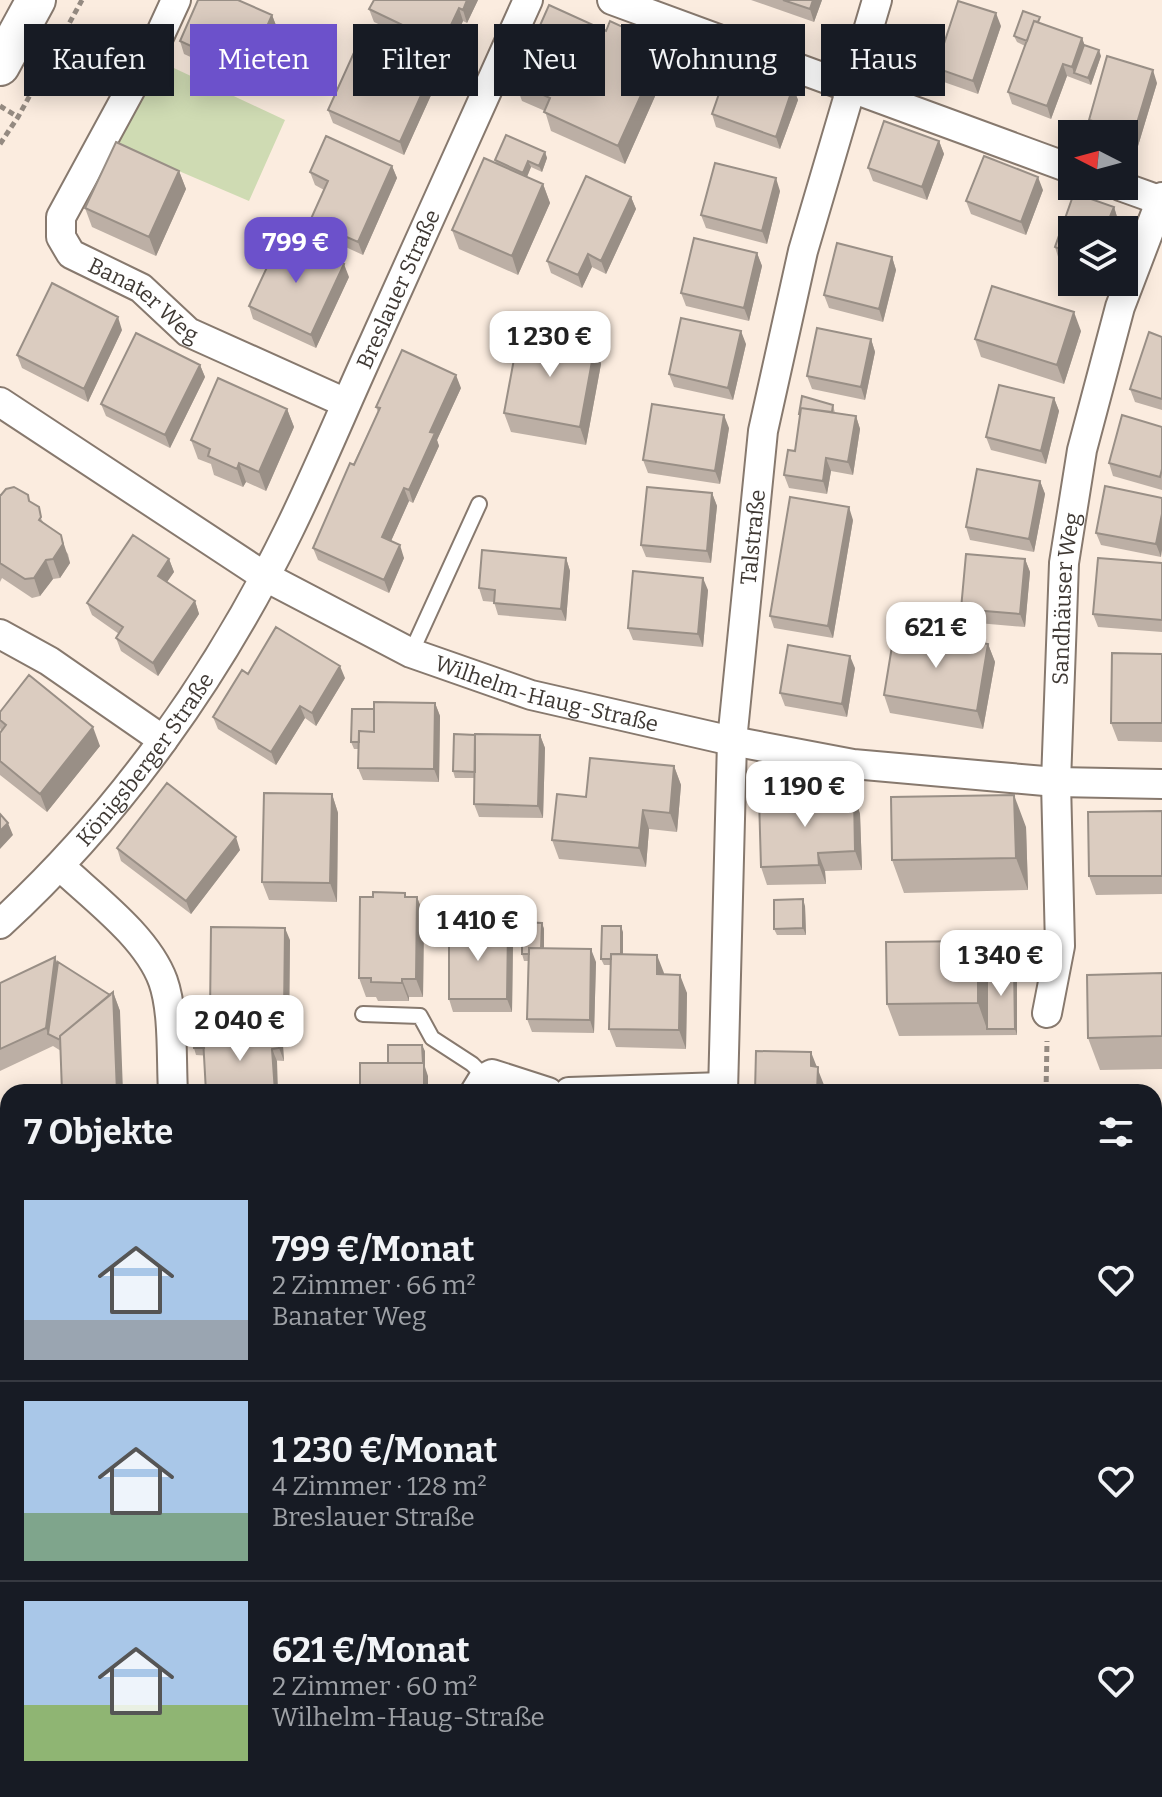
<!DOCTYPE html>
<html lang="de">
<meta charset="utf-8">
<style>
body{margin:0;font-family:Bitter,serif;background:#242831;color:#f1f3f6;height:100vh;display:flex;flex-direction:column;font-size:30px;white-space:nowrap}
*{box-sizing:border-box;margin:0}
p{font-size:26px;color:#9ea1a6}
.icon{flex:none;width:44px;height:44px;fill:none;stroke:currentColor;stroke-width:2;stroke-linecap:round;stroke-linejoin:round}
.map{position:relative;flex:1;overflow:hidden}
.details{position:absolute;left:0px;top:1084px;width:1162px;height:714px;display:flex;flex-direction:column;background:#171b24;border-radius:24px 24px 0 0;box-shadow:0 4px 20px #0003}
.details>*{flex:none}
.hud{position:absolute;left:24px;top:24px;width:1114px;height:72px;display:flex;gap:16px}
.needle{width:52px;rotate:276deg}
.controls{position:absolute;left:1058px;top:120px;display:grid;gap:16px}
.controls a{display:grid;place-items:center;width:80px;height:80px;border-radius:0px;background:#171b24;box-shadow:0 4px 20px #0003;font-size:40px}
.price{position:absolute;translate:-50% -68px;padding:0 18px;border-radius:16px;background:#fff;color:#222;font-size:26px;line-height:52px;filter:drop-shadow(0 2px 4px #0008)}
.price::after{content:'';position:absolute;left:50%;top:48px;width:24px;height:18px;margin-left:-12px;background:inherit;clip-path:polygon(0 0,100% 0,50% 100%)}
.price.on{background:#6c51cb;color:#fff}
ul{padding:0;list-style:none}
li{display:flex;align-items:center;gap:24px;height:200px;padding:0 24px}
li+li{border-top:2px solid #363941}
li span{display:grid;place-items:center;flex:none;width:224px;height:160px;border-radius:0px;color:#555}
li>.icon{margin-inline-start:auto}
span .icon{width:96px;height:96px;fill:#fffc;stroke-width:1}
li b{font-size:34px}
h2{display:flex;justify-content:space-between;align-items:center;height:96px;padding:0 24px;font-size:34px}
.tag{padding:0 28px;border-radius:0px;background:#171b24;box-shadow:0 4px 20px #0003;font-size:28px;line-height:72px}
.tag.on{background:#6c51cb;color:#fff}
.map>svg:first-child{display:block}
.green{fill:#cfdbb3}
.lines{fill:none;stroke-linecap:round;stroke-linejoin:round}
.service-casing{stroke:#87796e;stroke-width:18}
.minor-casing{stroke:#87796e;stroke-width:32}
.secondary-casing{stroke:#87796e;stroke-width:42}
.path{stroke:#948a81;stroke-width:5;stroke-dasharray:6 4;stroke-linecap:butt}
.service{stroke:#fff;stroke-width:14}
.minor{stroke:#fff;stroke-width:28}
.secondary{stroke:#fff;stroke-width:38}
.wall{fill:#bcafa5}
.shaded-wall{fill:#998f86}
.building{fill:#dbccc0;stroke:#998f86;stroke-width:2}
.labels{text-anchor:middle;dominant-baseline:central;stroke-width:8;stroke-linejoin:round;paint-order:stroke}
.street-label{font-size:22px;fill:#3f3934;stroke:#fff}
</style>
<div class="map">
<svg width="1162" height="1797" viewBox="0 0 1162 1797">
<rect width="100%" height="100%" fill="#fbecdf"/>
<path class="green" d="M161,62L285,120L249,201L118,145Z
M1162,1628V1701L1154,1699V1631Z
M201,1790H229V1797H157Z
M292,1790H860L862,1797H256Z"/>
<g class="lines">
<g class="service-casing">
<path id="service" d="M411,653L479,504
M363,1014L420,1016L432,1038L472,1064L485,1077
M1052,1790L1089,1797"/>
</g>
<g class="minor-casing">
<g id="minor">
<path id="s1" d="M176,0L159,37L61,217V237L71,254L141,288L188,332L346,403"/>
<path d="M612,0L1072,169"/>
<path d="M1120,186L1162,201"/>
<path id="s2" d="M0,402L264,576L411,653L531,695L732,741L853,764L1056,782L1162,784"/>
<path d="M0,634L49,661L163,740"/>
<path d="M61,867C94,898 147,937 163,981C174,1012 171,1059 173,1092"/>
<path id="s3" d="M0,924C120,814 217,677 289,530C319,469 345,405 374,342C425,228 477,114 528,0"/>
<path id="s4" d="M1047,1013L1060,946L1056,782L1064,563L1082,450L1120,307L1162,197"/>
<path d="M475,1092L483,1079L492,1074L548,1092"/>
<path d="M569,1092L723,1087"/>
<path id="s5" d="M723,1092L732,741L763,431L803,251L877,0"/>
<path d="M1154,1368L1162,1363"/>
<path d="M0,1637L8,1635"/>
</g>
</g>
<g class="secondary-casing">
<path id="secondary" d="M0,66L36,0"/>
</g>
<path class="path" d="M0,106L18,117
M0,144L18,117L82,0
M1046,1092L1047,1041
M1154,1622L1162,1619
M221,1797L237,1790"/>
<use href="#service" class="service"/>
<use href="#minor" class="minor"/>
<use href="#secondary" class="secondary"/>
</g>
<path class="wall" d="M478,0L467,23L463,21L447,56L374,22L369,9Z
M751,0H822L814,22Z
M272,15L277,28L256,74L215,55L210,66L184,54L180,41Z
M1042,24L1082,38L1084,45L1101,56L1091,85L1067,76L1051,119L1012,104L1008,92L1025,46L1017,42L1014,36Z
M1001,26L978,94L941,81L936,68Z
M606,31L662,49L668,67L625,164L551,131L545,111L522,101L515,82Z
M433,69L437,82L404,155L333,123L328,110Z
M1157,83L1138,146L1124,142V134H1098L1093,132L1089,120Z
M793,87L798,100L780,149L716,127L712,114Z
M939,141L944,154L927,200L873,181L868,168Z
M545,152L547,158L542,172L531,167L527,177L543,184L550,203L518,275L459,249L452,230L496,164L495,160Z
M392,166L397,178L363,255L315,233L310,221L324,190L315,185L310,172Z
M179,171L186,189L156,256L92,227L85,208Z
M1043,190L1026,235L971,214L966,201Z
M780,191L767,244L706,228L701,215Z
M1074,193L1114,207L1118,220L1114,230H1072V265L1059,260L1055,247Z
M631,197L636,209L606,274L592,267L582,288L551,273L547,261Z
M757,253L762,266L749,321L686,306L681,293Z
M892,257L896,270L883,322L829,308L824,295Z
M349,277L316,348L253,319L249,306Z
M122,330L88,402L22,368L17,355Z
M1081,331L1064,384L981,357L975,339Z
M1162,337V410L1135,402L1130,389Z
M871,339L875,352L865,400L812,389L807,376Z
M746,344L733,400L674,387L669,374Z
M595,345L601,364L586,445L511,432L504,413Z
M200,365L205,377L170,448L106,416L101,404Z
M461,388L437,440L439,446L413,503L409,501L391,541L404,558L389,593L318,560L313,548L378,412L376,407Z
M1054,398L1059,411L1046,464L991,450L986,437Z
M833,405L835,413L856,416L860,429L853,475L831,471L827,494L789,488L784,475L795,451L800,417L799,414Z
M287,409L294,427L266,491L246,482L243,487L214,475L211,464L198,459L191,440Z
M1162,427V490L1113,476L1109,463Z
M729,428L720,484L648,473L643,460Z
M1040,481L1045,494L1034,552L970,540L966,527Z
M712,493L717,506L711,563L646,557L641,545Z
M0,495H28L30,501L45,525L68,554L70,563L60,578L53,579L40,596L32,598L2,578L0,582Z
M1162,498L1161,557L1101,545L1096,533Z
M853,520L833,638L774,628L770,616Z
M566,558L570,571L566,621L498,615L494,602L483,601L479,588Z
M169,559L174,572L167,582L195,601L199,614L158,676L121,651L116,638L119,634L92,615L87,603Z
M1025,559L1030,572L1025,627L966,622L961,609Z
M1162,563V632L1098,627L1093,614Z
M708,590L703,647L633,640L628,628Z
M988,644L995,662L983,729L890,713L884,695Z
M1162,654V742L1118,741L1111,723Z
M855,668L847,717L785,706L780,693Z
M248,674L345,678L316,726L305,718L276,765L218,729L213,717Z
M435,703L440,716L439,782L363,780L358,768L359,749H354L351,742L374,709Z
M0,712L100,746L47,812L0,775V733L1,731L0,728Z
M540,735L545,748L543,818L479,817L474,804L475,778H455L453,771Z
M674,766L681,785L677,832L649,829L646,867L559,859L552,840L586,797Z
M332,794L338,813L337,902L269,900L262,882Z
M854,795L860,814L862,870L825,871L826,884L767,885L761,867Z
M1162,811V894L1096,895L1089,876Z
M1026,827L1028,890L904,893L892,860Z
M117,848L240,850L191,914L121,861Z
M407,897H417L424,916L423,997H409V1001H378L376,997H366L359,978Z
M805,906L806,935H777L774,929Z
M542,923L544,929V948L596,962L594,1033L532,1032L527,1019L528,961H524L522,954Z
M623,932V954L664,974L687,993L686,1049L616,1047L609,1029L611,965H604L601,959Z
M290,940L289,1027L232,1026L233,1036L278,1033L283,1046L284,1061L196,1055L194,1048L214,1024L210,1013Z
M513,941L512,1012H453L449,999Z
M58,962L110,995L113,992L120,1011L61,1051L53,1046L0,1071V983Z
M987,967H1014L1017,973V1035L899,1036L887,1004Z
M1162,973V1069L1100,1070L1088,1038Z
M0,1245L8,1247V1348L0,1346Z
M1162,1399V1473L1154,1460V1404Z
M0,1462L8,1464V1587L0,1588Z
M1162,1544V1603L1154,1605V1547Z
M8,1663V1745L3,1733V1714Z"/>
<path class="shaded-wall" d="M467,0H478L467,23L463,10Z
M813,0H822L814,22L810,9Z
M459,8L463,21L447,56L442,44Z
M996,13L1001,26L978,94L973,81Z
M272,15L277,28L256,74L252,61Z
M1082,38L1087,51L1074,73L1072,67Z
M653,41L659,55L662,49L668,67L625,164L618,146Z
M210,43L215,55L210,66L206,53Z
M1099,50L1101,56L1091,85L1088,78Z
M1063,64L1067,76L1051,119L1047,106Z
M433,69L437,82L404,155L400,142Z
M1153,70L1157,83L1138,146L1134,133Z
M793,87L798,100L780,149L776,137Z
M939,141L944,154L927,200L922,187Z
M545,152L547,158L542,172L539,166Z
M528,161L531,167L526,179L523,173Z
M392,166L397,178L363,255L358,242Z
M179,171L186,189L156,256L149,237Z
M1038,177L1043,190L1026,235L1021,222Z
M776,178L780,191L767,244L762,231Z
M543,184L550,203L518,275L512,256Z
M631,197L636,209L606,274L601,261Z
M1114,207L1118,220L1114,230H1109L1107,224Z
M757,253L762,266L749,321L744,308Z
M588,254L592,267L582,288L578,275Z
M892,257L896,270L883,322L879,309Z
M344,264L349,277L316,348L311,335Z
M1074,312L1081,331L1064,384L1057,365Z
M118,317L122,330L88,402L84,389Z
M741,331L746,344L733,400L728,388Z
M871,339L875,352L865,400L861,387Z
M595,345L601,364L586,445L580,427Z
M200,365L205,377L170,448L165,435Z
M456,375L461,388L437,440L439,446L413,503L409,490L430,432Z
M1054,398L1059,411L1046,464L1041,451Z
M287,409L294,427L266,491L259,472Z
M724,415L729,428L720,484L715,471Z
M856,416L860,429L853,475L848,462Z
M826,458L831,471L827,494L823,481Z
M239,463L246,482L243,487L237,469Z
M1040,481L1045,494L1034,552L1029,539Z
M404,488L409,501L387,550L382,537Z
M712,493L717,506L711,563L707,551Z
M849,507L853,520L833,638L828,626Z
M1162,514V550L1161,557L1156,544Z
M61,535L70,563L60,578L53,559Z
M400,545L404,558L389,593L384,580Z
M566,558L570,571L566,621L561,609Z
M169,559L174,572L162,589L158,576Z
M1025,559L1030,572L1025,627L1020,614Z
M46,560L53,579L40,596L34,578Z
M703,578L708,590L703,647L698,634Z
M195,601L199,614L158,676L153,663Z
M988,644L995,662L983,729L977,711Z
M850,656L855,668L847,717L842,704Z
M340,666L345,678L316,726L312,713Z
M435,703L440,716L439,782L434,769Z
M300,706L305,718L276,765L271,752Z
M93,727L100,746L47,812L40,794Z
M540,735L545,748L543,818L538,806Z
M674,766L681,785L677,832L670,813Z
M332,794L338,813L337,902L330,883Z
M854,795L860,814L862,870L855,851Z
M1014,795L1026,827L1028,890L1016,858Z
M643,810L649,829L646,867L639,848Z
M8,823L13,835L0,849V831Z
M236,837L240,850L191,914L186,901Z
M818,853L825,871L826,884L819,865Z
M417,897L424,916L423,997L416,979Z
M803,899L805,906L806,935L803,928Z
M542,923L544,929V961L541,955Z
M621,926L623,932V966L621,959Z
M285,928L290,940L289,1027L284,1014Z
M508,928L513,941L512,1012L507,999Z
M978,941L990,974L987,1029L978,1003Z
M591,949L596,962L594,1033L590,1020Z
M657,955L664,973V992L657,974Z
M55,957L62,975L48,1034L46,1028Z
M1014,967L1017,973V1035L1015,1029Z
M680,975L687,993L686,1049L679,1030Z
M402,979L409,997V1001L402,983Z
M113,992L120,1011L123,1092H117Z
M278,1033L283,1046L284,1061L279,1048Z
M422,1045L425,1051V1067L428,1076V1092H424Z
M272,1049L277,1061L278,1092H275Z
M811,1052L824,1085V1092H817L811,1066Z"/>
<path class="building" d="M198,0H238L272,15L252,61L210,43L206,53L180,41Z
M374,0H467L463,10L459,8L442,44L369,9Z
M783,0H813L810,9Z
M958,1L996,13L973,81L936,68Z
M549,5L606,31L610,21L653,41L651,44L662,49L618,146L544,112L550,98L515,82Z
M1023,11L1040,17L1038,22L1034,21L1027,41L1014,36Z
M1034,21L1082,38L1072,67L1063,64L1047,106L1008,92Z
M361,37L433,69L400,142L328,110Z
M1084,45L1099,50L1088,78L1074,73Z
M1107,56L1153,70L1134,133L1089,120Z
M729,65L793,87L776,137L712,114Z
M884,121L939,141L922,187L868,168Z
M506,135L545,152L539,166L528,161L523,173L495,160Z
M326,136L392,166L358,242L310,221L328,181L310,172Z
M116,142L179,171L149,237L85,208Z
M984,156L1038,177L1021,222L966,201Z
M484,158L543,184L512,256L452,230Z
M715,163L776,178L762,231L701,215Z
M586,176L631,197L601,261L588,254L578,275L547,261Z
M1074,193L1114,207L1107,224L1112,226L1110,230H1072V254L1055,247Z
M282,235L344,264L311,335L249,306Z
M694,238L757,253L744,308L681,293Z
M837,243L892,257L879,309L824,295Z
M52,283L118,317L84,389L17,355Z
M992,286L1074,312L1057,365L975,339Z
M681,318L741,331L728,388L669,374Z
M817,328L871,339L861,387L807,376Z
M519,332L595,345L580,427L504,413Z
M1149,332L1162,337V399L1130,389Z
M136,333L200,365L165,435L101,404Z
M402,350L456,375L430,432L435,433L409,490L404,488L382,537L400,545L384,580L313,548L350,463L354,465L380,408L376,407Z
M218,378L287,409L259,472L239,463L237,469L208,456L210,449L191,440Z
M999,385L1054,398L1041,451L986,437Z
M802,396L833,405L832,412L801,408L800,414H799Z
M652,404L724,415L715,471L643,460Z
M801,408L856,416L848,462L826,458L823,481L784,475L788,450L795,451Z
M1122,415L1162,427V469L1160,477L1109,463Z
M977,469L1040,481L1029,539L966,527Z
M1105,486L1162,498V514L1156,544L1096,533Z
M14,487L28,495L29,501L39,507L41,517L39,520L61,535L63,544L53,559L46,560L34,578L25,579L0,563V495H1L6,489Z
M647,487L712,493L707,551L641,545Z
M790,497L849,507L828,626L770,616Z
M133,535L169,559L158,576L195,601L153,663L116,638L123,627L87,603Z
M482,550L566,558L561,609L494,603L495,590L479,588Z
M966,554L1025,559L1020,614L961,609Z
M1098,558L1162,563V620L1093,614Z
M633,571L703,578L698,634L628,628Z
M276,627L340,666L312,713L300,706L271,752L213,717L242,670L248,674Z
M895,628L988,644L977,711L884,695Z
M788,645L850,656L842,704L780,693Z
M1112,653L1162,654V723H1111Z
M29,675L93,727L40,794L0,761V733L6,725L0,720V712Z
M374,702L435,703L434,769L358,768L359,731L374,732Z
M352,709H374V732L359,731V742H351Z
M454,734L475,735V772L453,771Z
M475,734L540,735L538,806L474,804Z
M590,758L674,766L670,813L643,810L639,848L552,840L557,794L586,797Z
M167,783L236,837L186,901L117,848Z
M264,793L332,794L330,883L262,882Z
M854,795L855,851L818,853L819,865L761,867L759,798Z
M1014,795L1016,858L892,860L891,797Z
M1162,811V876H1089L1088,812Z
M0,814L8,823L0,831Z
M373,892L405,893V897H417L416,979H402V983L371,982V978H359L360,897H373Z
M803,899V928L774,929V900Z
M522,922L542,923L541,948H529V954H522Z
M602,926H621V954H611V959H601Z
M211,927L285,928L284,1014L210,1013Z
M449,928H508L507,999H449Z
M978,941V1003L887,1004L886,942Z
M529,948L591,949L590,1020L527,1019Z
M611,954L657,955V974L680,975L679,1030L609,1029Z
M55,957L46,1028L0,1049V983Z
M58,962L110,995L60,1036V1040L48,1034Z
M987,967H1014L1015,1029H987Z
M1162,973V1036L1088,1038L1087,975Z
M113,992L117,1092H62L60,1036Z
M231,1023V1036L203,1038L204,1048H194L192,1025Z
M278,1033L279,1048L272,1049L275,1092H206L203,1038Z
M388,1045H422L423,1063H388Z
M756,1051L811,1052V1066L818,1067L817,1092H755Z
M360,1063H424V1092H360Z
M0,1245L8,1247V1330L0,1329Z
M1162,1399V1460L1158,1462L1154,1455V1404Z
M0,1462H5L8,1464V1561L0,1563Z
M1162,1544V1588L1154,1591V1547Z
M8,1663V1736L3,1733L0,1718L3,1714L0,1701V1665Z"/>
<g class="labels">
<g class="street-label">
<text stroke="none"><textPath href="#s3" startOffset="756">Breslauer Straße</textPath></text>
<text stroke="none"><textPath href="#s1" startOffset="372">Banater Weg</textPath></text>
<text stroke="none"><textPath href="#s5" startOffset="556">Talstraße</textPath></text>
<text stroke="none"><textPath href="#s4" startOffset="416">Sandhäuser Weg</textPath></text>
<text stroke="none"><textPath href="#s2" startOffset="624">Wilhelm-Haug-Straße</textPath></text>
<text stroke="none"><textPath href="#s3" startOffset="220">Königsberger Straße</textPath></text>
</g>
</g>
</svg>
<div class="controls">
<a><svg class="needle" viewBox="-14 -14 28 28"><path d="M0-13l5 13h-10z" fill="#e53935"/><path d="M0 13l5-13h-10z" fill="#9ea1a6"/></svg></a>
<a><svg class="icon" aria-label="layers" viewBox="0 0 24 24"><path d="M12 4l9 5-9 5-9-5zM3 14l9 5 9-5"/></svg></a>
</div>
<b class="price on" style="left:296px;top:285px">799 €</b>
<b class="price" style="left:550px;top:379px">1 230 €</b>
<b class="price" style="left:936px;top:670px">621 €</b>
<b class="price" style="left:805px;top:829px">1 190 €</b>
<b class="price" style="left:478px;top:963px">1 410 €</b>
<b class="price" style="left:1001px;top:998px">1 340 €</b>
<b class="price" style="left:240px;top:1063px">2 040 €</b>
<div class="hud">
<a class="tag">Kaufen</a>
<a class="tag on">Mieten</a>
<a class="tag">Filter</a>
<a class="tag">Neu</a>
<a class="tag">Wohnung</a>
<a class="tag">Haus</a>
</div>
<section class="details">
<h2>7 Objekte<svg class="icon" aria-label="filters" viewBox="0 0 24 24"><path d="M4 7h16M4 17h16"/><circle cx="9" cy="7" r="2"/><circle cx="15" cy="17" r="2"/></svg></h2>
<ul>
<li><span style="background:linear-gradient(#a9c7e8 75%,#9aa5b1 0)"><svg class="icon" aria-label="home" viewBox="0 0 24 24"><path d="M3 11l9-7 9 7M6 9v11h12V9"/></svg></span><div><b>799 €/Monat</b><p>2 Zimmer · 66 m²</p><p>Banater Weg</p></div><svg class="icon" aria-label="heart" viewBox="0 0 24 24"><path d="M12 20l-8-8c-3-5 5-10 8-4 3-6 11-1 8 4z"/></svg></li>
<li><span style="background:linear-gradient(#a9c7e8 70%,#7fa58c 0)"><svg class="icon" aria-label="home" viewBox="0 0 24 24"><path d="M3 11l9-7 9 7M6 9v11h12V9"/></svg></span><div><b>1 230 €/Monat</b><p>4 Zimmer · 128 m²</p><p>Breslauer Straße</p></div><svg class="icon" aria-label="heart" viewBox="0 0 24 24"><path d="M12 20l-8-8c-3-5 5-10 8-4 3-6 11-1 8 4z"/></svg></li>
<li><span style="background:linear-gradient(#a9c7e8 65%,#8fb573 0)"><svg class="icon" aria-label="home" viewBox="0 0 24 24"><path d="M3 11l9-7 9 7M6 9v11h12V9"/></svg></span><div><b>621 €/Monat</b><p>2 Zimmer · 60 m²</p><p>Wilhelm-Haug-Straße</p></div><svg class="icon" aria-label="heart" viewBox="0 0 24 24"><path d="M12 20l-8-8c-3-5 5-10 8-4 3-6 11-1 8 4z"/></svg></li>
</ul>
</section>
</div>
